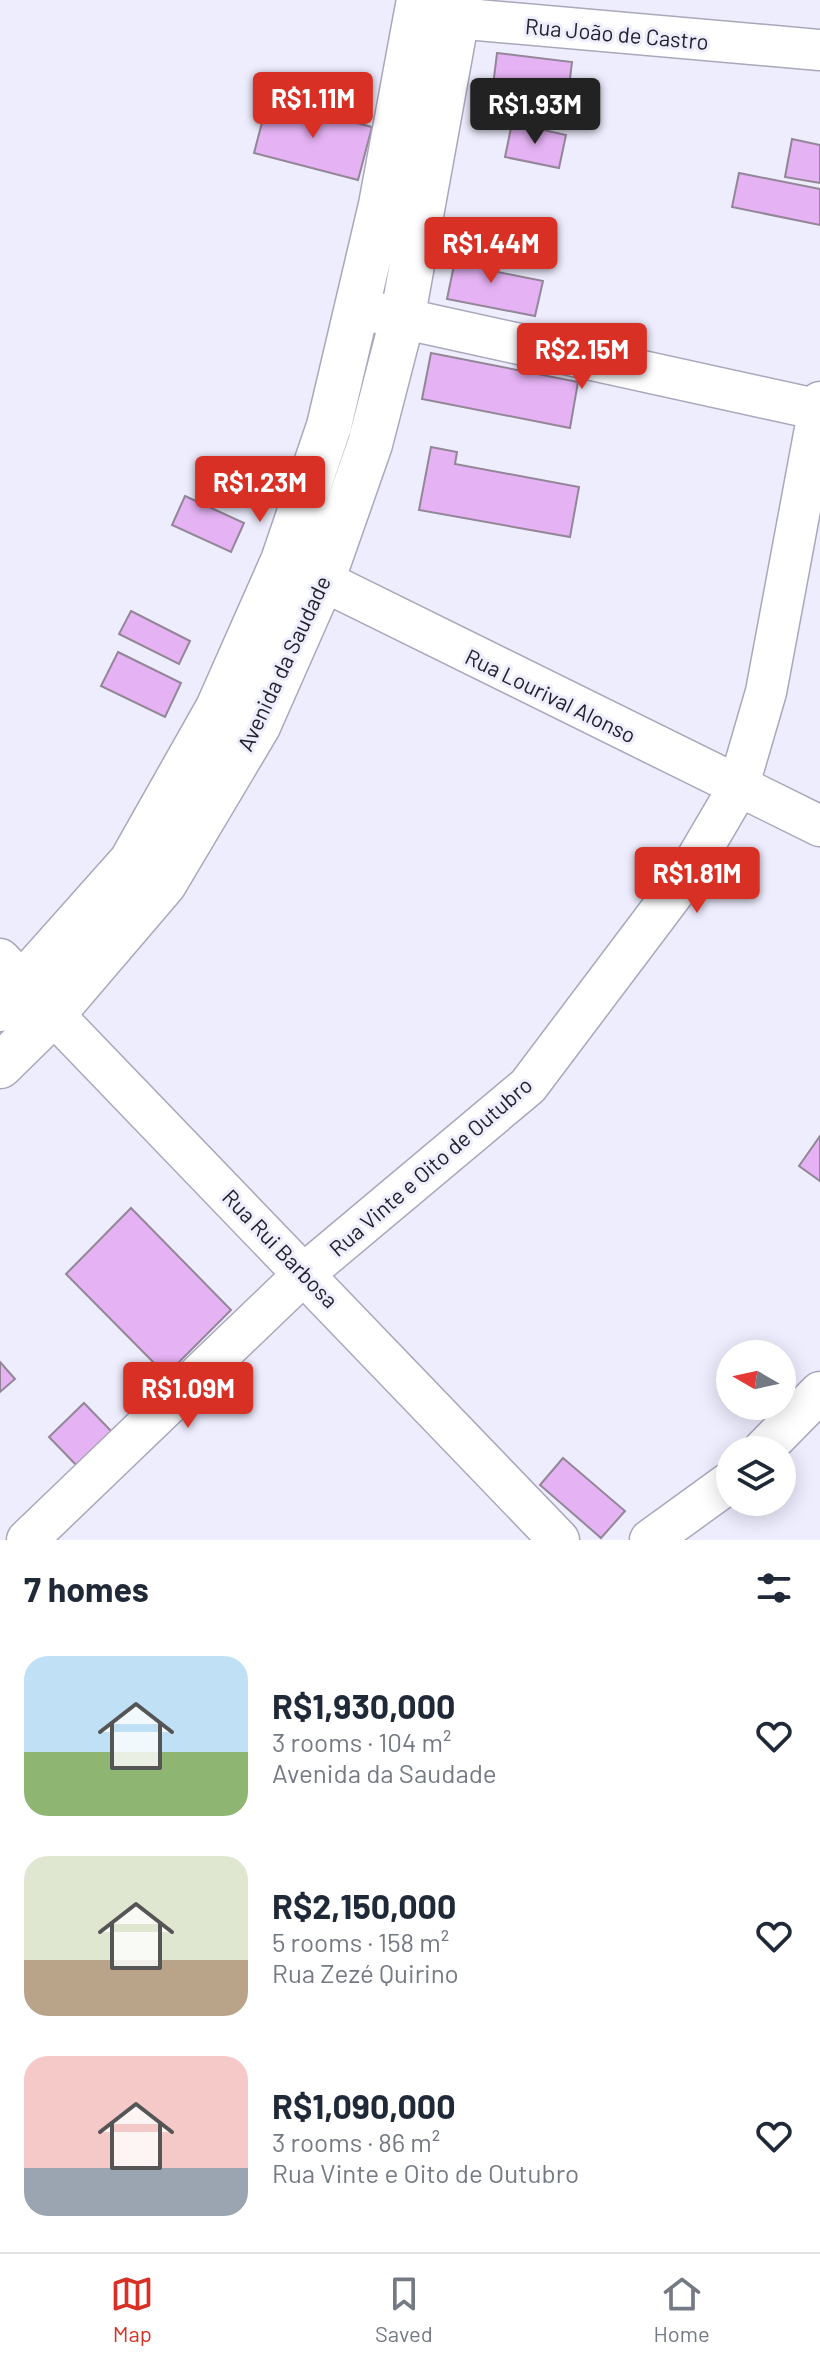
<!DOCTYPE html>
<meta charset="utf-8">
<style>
body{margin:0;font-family:Barlow,sans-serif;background:#f6f6f7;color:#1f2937;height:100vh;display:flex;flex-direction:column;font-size:30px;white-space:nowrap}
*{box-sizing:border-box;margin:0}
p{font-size:26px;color:#747a83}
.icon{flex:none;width:44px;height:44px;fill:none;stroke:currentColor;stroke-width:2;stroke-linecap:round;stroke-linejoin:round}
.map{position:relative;height:1540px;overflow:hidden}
.drawer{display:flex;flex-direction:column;background:#fff;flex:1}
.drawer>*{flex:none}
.needle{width:52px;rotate:279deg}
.buttons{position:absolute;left:716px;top:1340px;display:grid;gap:16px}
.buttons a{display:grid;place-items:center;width:80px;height:80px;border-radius:50%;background:#fff;box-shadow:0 4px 20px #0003;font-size:40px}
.price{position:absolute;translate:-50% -68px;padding:0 18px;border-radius:8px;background:#d93025;color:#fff;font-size:26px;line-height:52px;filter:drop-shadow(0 2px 4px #0008)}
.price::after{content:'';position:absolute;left:50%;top:48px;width:24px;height:18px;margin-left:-12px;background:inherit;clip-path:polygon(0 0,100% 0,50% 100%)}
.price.active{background:#222;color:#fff}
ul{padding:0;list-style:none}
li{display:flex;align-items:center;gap:24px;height:200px;padding:0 24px}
li span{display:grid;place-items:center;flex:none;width:224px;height:160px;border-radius:24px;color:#555}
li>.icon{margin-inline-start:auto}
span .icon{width:96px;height:96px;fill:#fffc;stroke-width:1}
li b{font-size:34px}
h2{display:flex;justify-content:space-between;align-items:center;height:96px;padding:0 24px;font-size:34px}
.tab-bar{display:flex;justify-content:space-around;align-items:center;height:112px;border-top:2px solid #e0e1e3;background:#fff;font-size:22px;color:#747a83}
.tab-bar a{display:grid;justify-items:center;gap:4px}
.tab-bar .active{color:#d93025}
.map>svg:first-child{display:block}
.building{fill:#e5b2f4;stroke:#938697;stroke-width:2}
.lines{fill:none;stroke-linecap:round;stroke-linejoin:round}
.minor-casing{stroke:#a9a7bb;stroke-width:43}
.major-casing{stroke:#a9a7bb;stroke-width:47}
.minor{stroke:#fff;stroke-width:40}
.major{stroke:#fff;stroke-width:44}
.labels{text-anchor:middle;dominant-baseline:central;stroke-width:6;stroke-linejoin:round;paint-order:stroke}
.street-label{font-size:22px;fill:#222129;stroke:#eeedfe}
</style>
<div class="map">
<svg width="820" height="1540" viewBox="0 0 820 1540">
<rect width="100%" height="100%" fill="#eeedfe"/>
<path class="building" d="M497,53L572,62L568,95L493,86Z
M299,74L347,86L340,115L292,103Z
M268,100L372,127L358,180L254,153Z
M512,123L566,135L559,168L505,157Z
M792,139L820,145V183L785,177Z
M739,173L820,189V225L732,207Z
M458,246L486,252L483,269L543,281L535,316L447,299Z
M431,353L578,382L570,428L422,399Z
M431,447L457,452L455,464L579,487L570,537L419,510Z
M185,496L244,523L231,552L172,525Z
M131,611L190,641L179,664L119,634Z
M118,652L181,683L165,717L101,686Z
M820,1136V1181L799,1166Z
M131,1208L231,1310L166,1375L66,1274Z
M0,1362L15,1379L0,1392Z
M84,1403L114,1434L80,1469L49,1437Z
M563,1458L625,1511L601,1538L540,1485Z"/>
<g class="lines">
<g class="minor-casing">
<path id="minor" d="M426,21L455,18L820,50
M369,311L820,410
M293,566L820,826
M0,959L559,1540
M763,1450L820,1392
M27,1540L305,1273L528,1086L687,875L738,788L766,692L820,402
M650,1540L730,1482"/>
</g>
<g class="major-casing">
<path id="major" d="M0,1009L131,862L218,708L283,561L329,426L381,205L419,0
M0,1066L53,1014L164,884L258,726L322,581L370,444L402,320L460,0"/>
</g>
<use href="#minor" class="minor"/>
<use href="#major" class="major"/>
</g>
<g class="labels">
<g class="street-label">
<text transform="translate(617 33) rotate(5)">Rua João de Castro</text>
<text transform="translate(283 663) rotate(-65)">Avenida da Saudade</text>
<text transform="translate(551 695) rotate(26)">Rua Lourival Alonso</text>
<text transform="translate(430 1166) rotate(-41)">Rua Vinte e Oito de Outubro</text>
<text transform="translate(281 1248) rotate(46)">Rua Rui Barbosa</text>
</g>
</g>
</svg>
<div class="buttons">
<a><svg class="needle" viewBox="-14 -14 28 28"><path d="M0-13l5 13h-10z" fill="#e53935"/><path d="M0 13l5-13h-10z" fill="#747a83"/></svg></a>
<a><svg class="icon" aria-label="layers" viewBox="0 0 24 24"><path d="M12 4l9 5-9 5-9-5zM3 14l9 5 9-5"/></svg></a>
</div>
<b class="price" style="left:313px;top:140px">R$1.11M</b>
<b class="price active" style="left:535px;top:146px">R$1.93M</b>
<b class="price" style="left:491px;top:285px">R$1.44M</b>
<b class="price" style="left:582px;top:391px">R$2.15M</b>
<b class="price" style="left:260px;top:524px">R$1.23M</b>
<b class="price" style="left:697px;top:915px">R$1.81M</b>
<b class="price" style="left:188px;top:1430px">R$1.09M</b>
</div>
<section class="drawer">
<h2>7 homes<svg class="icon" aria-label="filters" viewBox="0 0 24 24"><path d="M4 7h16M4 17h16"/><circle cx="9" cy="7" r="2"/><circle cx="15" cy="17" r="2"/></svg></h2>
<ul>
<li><span style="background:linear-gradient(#bfe0f5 60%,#8fb573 0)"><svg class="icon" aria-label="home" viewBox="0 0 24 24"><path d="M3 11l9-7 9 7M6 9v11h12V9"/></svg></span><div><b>R$1,930,000</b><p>3 rooms · 104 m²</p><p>Avenida da Saudade</p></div><svg class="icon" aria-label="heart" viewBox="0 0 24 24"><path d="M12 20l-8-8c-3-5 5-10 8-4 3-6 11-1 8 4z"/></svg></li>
<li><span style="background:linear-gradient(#dfe7d0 65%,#b9a48a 0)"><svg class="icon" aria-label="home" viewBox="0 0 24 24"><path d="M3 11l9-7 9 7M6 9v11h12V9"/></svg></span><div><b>R$2,150,000</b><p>5 rooms · 158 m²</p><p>Rua Zezé Quirino</p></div><svg class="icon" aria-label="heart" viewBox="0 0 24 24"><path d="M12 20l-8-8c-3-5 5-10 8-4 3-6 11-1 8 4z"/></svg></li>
<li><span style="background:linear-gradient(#f6c9c9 70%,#9aa5b1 0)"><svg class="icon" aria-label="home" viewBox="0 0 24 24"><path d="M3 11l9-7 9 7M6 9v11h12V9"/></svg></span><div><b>R$1,090,000</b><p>3 rooms · 86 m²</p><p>Rua Vinte e Oito de Outubro</p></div><svg class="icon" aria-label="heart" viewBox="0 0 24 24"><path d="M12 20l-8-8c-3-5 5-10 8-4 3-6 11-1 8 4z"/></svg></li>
</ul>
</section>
<nav class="tab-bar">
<a class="active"><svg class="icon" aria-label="map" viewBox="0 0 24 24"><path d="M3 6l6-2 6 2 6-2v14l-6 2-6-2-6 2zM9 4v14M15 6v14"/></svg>Map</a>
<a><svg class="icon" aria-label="saved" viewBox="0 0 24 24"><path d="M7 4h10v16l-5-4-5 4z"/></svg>Saved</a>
<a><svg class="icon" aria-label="home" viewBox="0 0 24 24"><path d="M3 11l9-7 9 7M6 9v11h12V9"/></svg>Home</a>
</nav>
